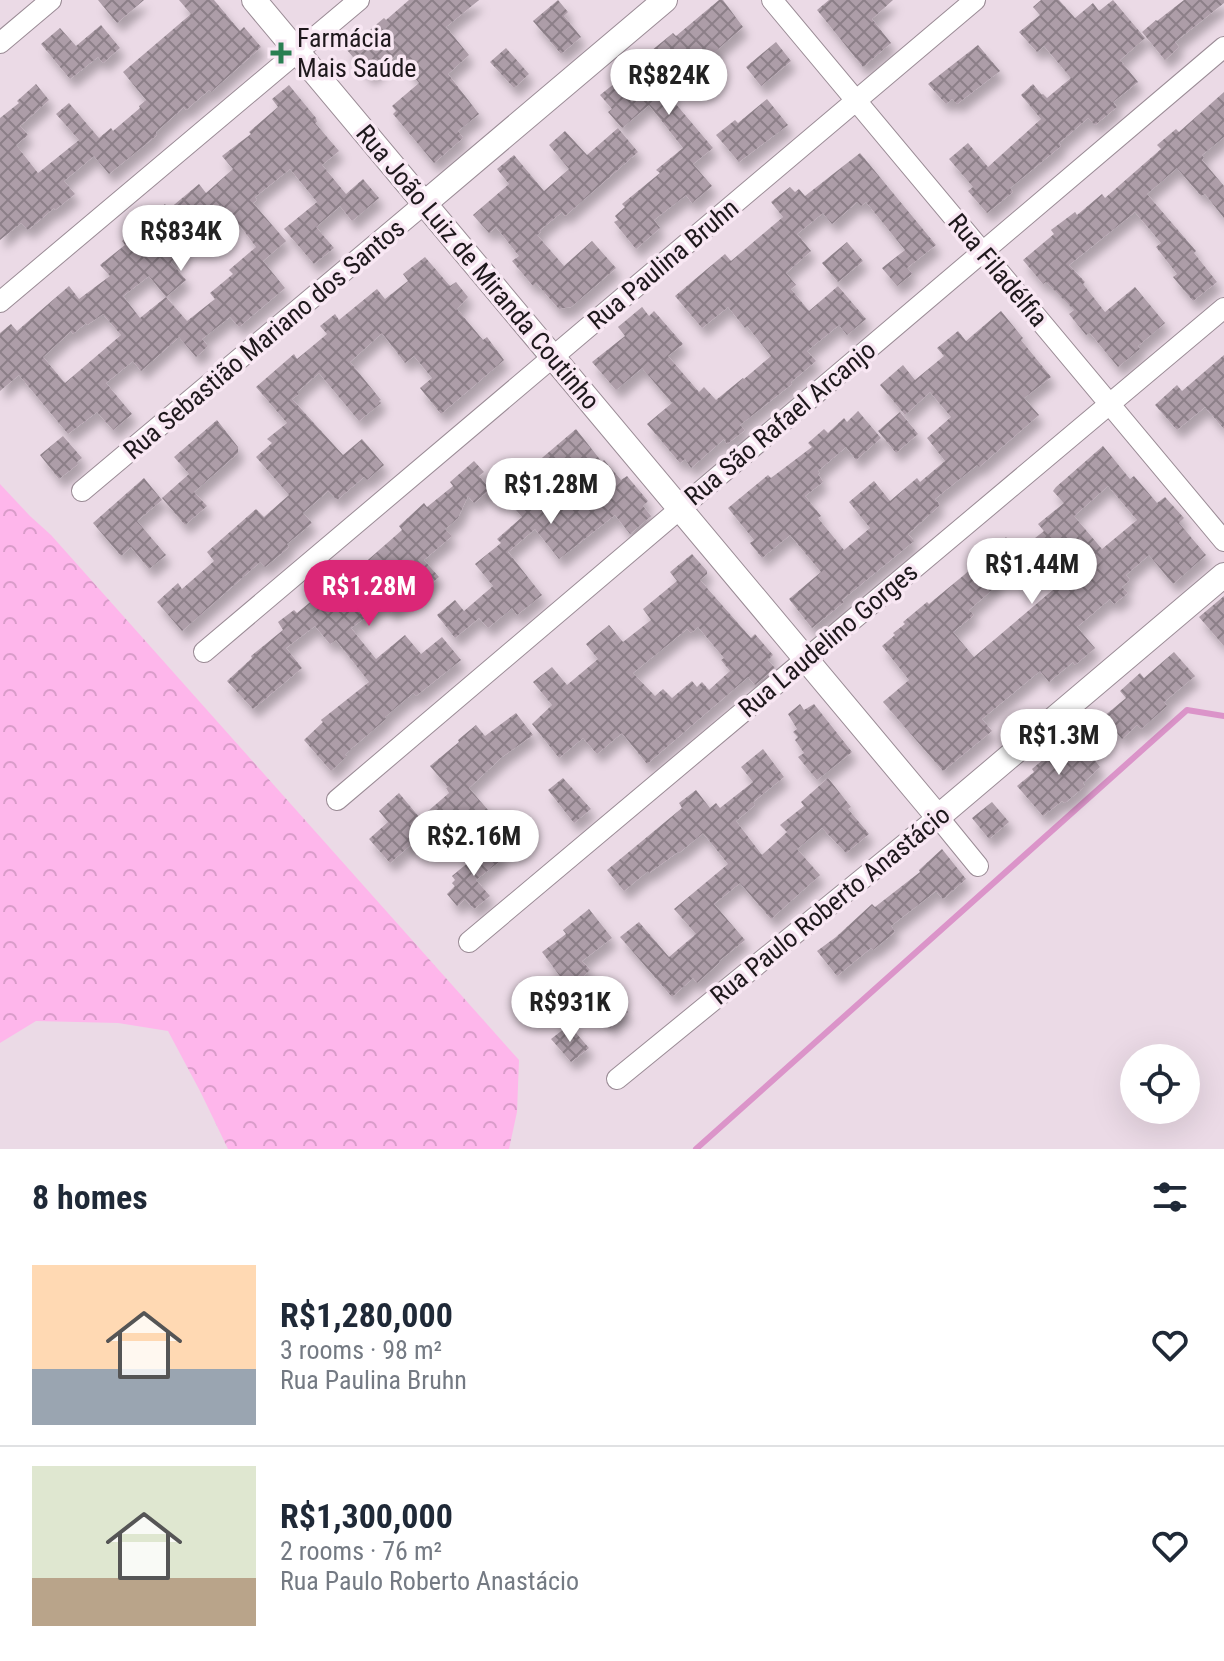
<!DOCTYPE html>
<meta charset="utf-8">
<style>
body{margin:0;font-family:"Roboto Condensed",sans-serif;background:#f6f6f7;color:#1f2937;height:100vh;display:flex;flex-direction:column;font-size:30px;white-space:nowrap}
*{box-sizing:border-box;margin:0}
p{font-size:26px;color:#747a83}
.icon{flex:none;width:44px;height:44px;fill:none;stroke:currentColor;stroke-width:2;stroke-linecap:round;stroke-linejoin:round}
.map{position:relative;height:1149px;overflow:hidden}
.drawer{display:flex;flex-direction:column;background:#fff;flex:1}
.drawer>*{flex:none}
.buttons{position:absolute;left:1120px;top:1044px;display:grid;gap:16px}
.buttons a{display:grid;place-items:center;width:80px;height:80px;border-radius:50%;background:#fff;box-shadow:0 8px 32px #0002;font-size:40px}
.price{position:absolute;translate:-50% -68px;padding:0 18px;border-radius:28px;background:#fff;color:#222;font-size:26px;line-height:52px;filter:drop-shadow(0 2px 4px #0008)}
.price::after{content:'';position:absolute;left:50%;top:48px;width:24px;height:18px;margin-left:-12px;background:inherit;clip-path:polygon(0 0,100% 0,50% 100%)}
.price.on{background:#db2777;color:#fff}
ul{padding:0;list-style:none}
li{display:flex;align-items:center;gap:24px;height:200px;padding:0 32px}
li+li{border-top:2px solid #e0e1e3}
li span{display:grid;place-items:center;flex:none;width:224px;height:160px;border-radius:0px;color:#555}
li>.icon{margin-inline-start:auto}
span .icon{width:96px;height:96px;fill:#fffc;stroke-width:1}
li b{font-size:34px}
h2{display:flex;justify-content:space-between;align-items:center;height:96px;padding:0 32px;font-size:34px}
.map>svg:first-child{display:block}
.forest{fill:url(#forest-crowns)}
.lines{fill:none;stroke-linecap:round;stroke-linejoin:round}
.stream{stroke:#db94c9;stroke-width:6}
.building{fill:url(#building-cross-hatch);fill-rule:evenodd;filter:url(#shadow)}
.minor-casing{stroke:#9a8b95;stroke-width:22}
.tertiary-casing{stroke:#9a8b95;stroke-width:26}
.minor{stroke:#fff;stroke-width:20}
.tertiary{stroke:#fff;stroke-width:24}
.poi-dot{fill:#2a7f52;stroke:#f8e7f3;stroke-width:3}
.labels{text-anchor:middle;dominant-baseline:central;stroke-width:7;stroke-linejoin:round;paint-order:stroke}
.poi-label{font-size:26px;fill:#1e181c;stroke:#f8e7f3;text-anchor:start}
.street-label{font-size:26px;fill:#1e181c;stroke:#f8e7f3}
</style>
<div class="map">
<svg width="1224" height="1149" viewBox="0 0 1224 1149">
<defs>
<pattern id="forest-crowns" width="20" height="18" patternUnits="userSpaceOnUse" patternTransform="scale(2)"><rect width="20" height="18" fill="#feb6eb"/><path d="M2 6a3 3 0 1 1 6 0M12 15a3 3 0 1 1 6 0" fill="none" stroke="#d99cc9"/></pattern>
<pattern id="building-cross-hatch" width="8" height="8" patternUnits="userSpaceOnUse" patternTransform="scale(2)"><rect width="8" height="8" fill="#ad9da8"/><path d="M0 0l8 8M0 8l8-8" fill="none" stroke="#8c7f88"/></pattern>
<filter id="shadow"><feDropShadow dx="5" dy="9" stdDeviation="4" flood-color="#0004"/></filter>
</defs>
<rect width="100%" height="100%" fill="#ebdae6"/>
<path class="forest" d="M0,484L30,516L51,535L519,1060L517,1112L509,1149H228L201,1093L168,1031L118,1023L36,1021L0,1043Z"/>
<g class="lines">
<path class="stream" d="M696,1149L1187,710L1224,716"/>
</g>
<path class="building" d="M98,0H144L117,23Z
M179,0H214L240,31L244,27L261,47L211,92L209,90L186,110L184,107L156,132L157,135L109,174L94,156L64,181L75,194L55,210L54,208L28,230L21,223L0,240V118L19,103L17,101L36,84L49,100L20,126L28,135L16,145L38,173L79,140L56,114L69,103L99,138L111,128L113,131L140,108L139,106L146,100L123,72L191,14Z
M409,0H479L446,27L469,55L448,74L479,114L458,131L463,138L434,163L393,114L396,111L392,106L419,83L396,55L370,77L347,50L384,18L386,20Z
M558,0L568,12L564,16L581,37L561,54L533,21Z
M719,0H723L743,27L700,65L705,72L694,80L686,72L664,90L713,148L693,164L712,186L692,203L686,195L654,220L660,228L636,249L614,222L618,220L615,216L625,207L622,204L660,173L656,170L683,148L649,105L622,128L608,112L612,109L600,95L653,53L651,51L673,33L676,36Z
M829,0H893L872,19L891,43L863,67L817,10Z
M1041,0H1059L1075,18L1093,3L1099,11L1113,0L1145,38L1120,60L1138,82L1113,102L1117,107L1095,125L1088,118L1059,143L1061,146L1010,188L1013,192L987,213L968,191L973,187L949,159L968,143L988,167L1041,119L1021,95L1033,84L1042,95L1043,94L1047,98L1071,78L1044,46L1037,52L1019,32L1040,15L1033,7Z
M1184,0H1224V3L1175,42L1179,47L1165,60L1142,32L1156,20L1157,21Z
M101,25L120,48L103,63L98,57L70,79L41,44L60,28L76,46Z
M776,42L791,61L761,86L746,67Z
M978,45L1000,71L957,104L952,99L946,104L928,84Z
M506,48L529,74L514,88L490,62Z
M289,85L316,118L317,122L315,123L339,151L322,165L346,194L363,179L379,198L352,221L340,206L316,227L334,248L314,264L284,229L317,202L290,169L255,197L257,200L253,203L286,241L263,261L285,288L239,327L230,317L202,339L208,346L196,357L179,337L141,371L133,361L106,383L132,414L113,430L97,412L68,434L19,375L0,391V333L11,324L17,331L69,286L79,299L110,276L100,265L125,245L122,241L165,204L169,209L199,184L206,193L233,169L222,156L251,134L249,132L278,107L272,99ZM221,205L230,216L232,215L256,247L229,270L233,274L210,293L215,299L187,321L166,297L186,280L171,262L184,250L178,243L202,225ZM149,276L166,297L140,318L123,296ZM103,314L121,335L65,383L43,357L71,331L73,334L86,323L87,325Z
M1224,92V137L1202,155L1204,158L1202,160L1224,186V218L1205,194L1201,196L1177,168L1147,194L1196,251L1194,253L1217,282L1193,301L1173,277L1177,274L1156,247L1161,243L1135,212L1069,265L1085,282L1083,284L1105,312L1135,287L1165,323L1138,346L1140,349L1118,367L1090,333L1086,335L1069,314L1074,310L1046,282L1043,284L1023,260L1054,234L1051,230L1075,212L1077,215L1102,194L1105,198L1161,149L1157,145L1176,129L1179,132Z
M767,99L788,125L739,162L716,135L735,120L738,123Z
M618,128L638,152L565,216L562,212L540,230L541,232L537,235L564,266L592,241L616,268L571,307L559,309L536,283L533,286L512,261L519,256L496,227L489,233L473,215L509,184L497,169L514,155L544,191L569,169L549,145L565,131L587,155Z
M860,153L936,245L907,268L912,274L897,286L882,268L905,250L866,202L861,206L857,202L832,224L823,213L797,234L811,251L786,273L796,285L791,289L809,311L838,286L866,319L847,335L839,325L807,351L816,361L791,382L792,384L740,425L745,430L727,444L724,439L691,468L685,459L680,463L647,424L672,403L642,368L616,390L592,362L625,336L618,327L642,307L649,316L654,311L683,344L668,356L699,392L704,387L716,400L743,378L744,379L771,356L747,326L745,328L728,307L702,328L675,296L725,254L731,261L783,217L771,202L790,187L795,192L799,189L805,196Z
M847,242L863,261L838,282L822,263Z
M425,257L450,286L456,282L468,297L457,309L483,340L487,337L504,360L441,414L420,388L432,378L414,356L405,363L382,333L350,362L381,400L379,401L381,403L359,421L319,373L297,392L299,394L292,399L343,455L362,439L384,465L367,480L364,477L337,500L328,491L303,513L312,523L287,544L289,547L265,567L260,562L182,631L157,602L178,583L182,589L214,561L207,552L256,509L264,517L289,495L256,457L272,443L267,439L287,423L256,387L294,354L297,359L327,334L320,326L335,314L339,320L377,289L385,299L408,281L403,274Z
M1001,311L1023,338L1021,340L1051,377L1024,398L1039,415L979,467L977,465L935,499L940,505L908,534L914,541L842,600L844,602L812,628L789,599L821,572L790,535L762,558L750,543L754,540L728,508L768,475L771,478L812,447L808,443L824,429L828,433L844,418L847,422L858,411L881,438L856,460L846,447L818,471L820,473L818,474L823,482L805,496L821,516L818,518L844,550L870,528L849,502L874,481L890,501L917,478L920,482L945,461L927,438L951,417L930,392L905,415L880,385L903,365L915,380L944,356L937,348L958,331L966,341Z
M1224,355V429L1205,407L1177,430L1155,405L1177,385L1182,391Z
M900,412L918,434L896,453L878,431Z
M217,420L238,447V453L194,492L207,506L185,525L162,498L189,474L174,457Z
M576,429L602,462L604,460L621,480L627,476L648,501L643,506L651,516L630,534L615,515L559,559L535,529L508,552L542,595L517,615L512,608L488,628L479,618L455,638L437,615L455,600L464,611L493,586L475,564L501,543L497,539L522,517L510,503L544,472L536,463Z
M63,436L82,458L77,462L78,464L59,479L40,455Z
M1103,446L1130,479L1134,476L1157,503L1165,497L1184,518L1179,523L1206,555L1173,584L1149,555L1126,575L1130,580L1122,587L1128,593L1114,604L1110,599L1077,627L1095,648L1075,665L1073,662L1049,682L1040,671L982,719L992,731L943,771L883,702L909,680L882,646L895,635L893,633L905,624L903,622L927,602L929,604L964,575L1006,537L1022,555L994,579L999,584L969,610L974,615L953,632L974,657L1054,589L1021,549L1044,531L1038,524L1064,503L1053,491L1056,487ZM1108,486L1137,520L1102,549L1074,516Z
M474,461L484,472L479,476L490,489L474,503L468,496L458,518L445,529L452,536L424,560L439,577L417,596L414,594L392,613L384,604L351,628L376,659L405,635L421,654L442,637L461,660L416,696L413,693L385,717L386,719L352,748L345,755L347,756L331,771L304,740L323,722L321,720L369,682L336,640L330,644L315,626L286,648L302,668L253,709L227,681L252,658L251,656L283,630L278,622L294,610L297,613L325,590L352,574L402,530L399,526L424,503L427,507L453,486L450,482Z
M144,478L162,500L137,521L166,555L149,569L131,547L121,556L93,523Z
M692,554L707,571V574L700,580L751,638L755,634L773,655L768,660L775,668L755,685L748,677L647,764L622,733L597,754L583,738L559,758L532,724L552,705L533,682L552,667L567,685L598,659L586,644L609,625L623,642L651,620L643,609L677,581L670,572ZM698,627L724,658L721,660L730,671L709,690L702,682L697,687L692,681L672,698L663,689L655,696L633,673L687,629L691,633Z
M1224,596V646L1199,617Z
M1174,652L1195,676L1164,702L1167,706L1141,729L1137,725L1122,739L1103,717L1126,698L1120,691L1140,673L1144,678Z
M800,704L804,710L814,704L852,752L817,780L798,757L804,753L795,740L798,737L793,732L797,729L788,714Z
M516,713L533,735L502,757L469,788L494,817L500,813L504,818L509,813L521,829L498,847L474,817L464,826L453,812L415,843L414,842L390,863L369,839L388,822L379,811L399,793L420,818L449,793L446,788L448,787L430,766L459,742L458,740L476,725L485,736Z
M1077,737L1094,756L1093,758L1100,767L1083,783L1085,786L1065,803L1062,801L1043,816L1017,786L1034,772L1032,769L1056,749L1059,753Z
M763,749L784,777L753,802L755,805L736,821L762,855L787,832L780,825L804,806L801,802L828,778L851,807L848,809L869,834L846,853L822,828L797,849L820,875L771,919L740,883L714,904L745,940L719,961L720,962L697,983L693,978L672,997L620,937L639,922L669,957L696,934L674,909L728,864L703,833L679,853L678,852L649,873L648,871L624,891L607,870L682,808L679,803L696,790L710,808L716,803L720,808L753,782L741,767Z
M563,778L591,809L574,823L548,790Z
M992,802L1009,822L989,839L972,818Z
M492,843L504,858L476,880L490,896L474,909L465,899L457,906L447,894L455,886L452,883L455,880L452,876Z
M942,849L966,879L943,899L936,891L891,926L895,932L873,950L871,948L837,976L817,951L836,937L872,904L875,907L920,872L919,870Z
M589,909L612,938L582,961L590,970L572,987L564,977L562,979L542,952L566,934L563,930Z
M613,995L628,1012L610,1028L595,1011Z
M569,1025L589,1048L571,1062L551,1039Z"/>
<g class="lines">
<g class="minor-casing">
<path id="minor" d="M772,0L1224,541
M0,43L51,0
M0,302L359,0
M82,491L425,203
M204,652L975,0
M337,800L1224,47
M469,942L1224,308
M617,1079L938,817L978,866"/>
</g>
<g class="tertiary-casing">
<path id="tertiary" d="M254,0L938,817L1224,575
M425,203L665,0"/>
</g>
<use href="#minor" class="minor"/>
<use href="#tertiary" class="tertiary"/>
</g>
<path class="poi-dot" d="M277 41h8v8h8v8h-8v8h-8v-8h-8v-8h8z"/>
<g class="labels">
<g class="poi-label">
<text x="297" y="38">Farmácia<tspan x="297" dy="30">Mais Saúde</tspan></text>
</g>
<g class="street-label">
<text transform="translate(663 264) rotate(-40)">Rua Paulina Bruhn</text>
<text transform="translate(478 267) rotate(50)">Rua João Luiz de Miranda Coutinho</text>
<text transform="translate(998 270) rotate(50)">Rua Filadélfia</text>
<text transform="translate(264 339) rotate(-40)">Rua Sebastião Mariano dos Santos</text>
<text transform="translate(780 423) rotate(-40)">Rua São Rafael Arcanjo</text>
<text transform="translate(828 640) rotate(-40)">Rua Laudelino Gorges</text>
<text transform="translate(830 905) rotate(-39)">Rua Paulo Roberto Anastácio</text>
</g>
</g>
</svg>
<div class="buttons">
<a><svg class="icon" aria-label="locate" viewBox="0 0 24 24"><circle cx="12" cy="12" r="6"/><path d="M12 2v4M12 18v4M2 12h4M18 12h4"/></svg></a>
</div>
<b class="price" style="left:669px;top:117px">R$824K</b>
<b class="price" style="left:181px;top:273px">R$834K</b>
<b class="price" style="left:551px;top:526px">R$1.28M</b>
<b class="price" style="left:1032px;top:606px">R$1.44M</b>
<b class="price on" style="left:369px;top:628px">R$1.28M</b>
<b class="price" style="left:1059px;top:777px">R$1.3M</b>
<b class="price" style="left:474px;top:878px">R$2.16M</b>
<b class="price" style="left:570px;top:1044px">R$931K</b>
</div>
<section class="drawer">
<h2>8 homes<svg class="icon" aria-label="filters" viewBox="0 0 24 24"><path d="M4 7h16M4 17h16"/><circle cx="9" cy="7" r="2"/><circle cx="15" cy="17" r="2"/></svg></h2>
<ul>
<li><span style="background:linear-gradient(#ffd9b3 65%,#9aa5b1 0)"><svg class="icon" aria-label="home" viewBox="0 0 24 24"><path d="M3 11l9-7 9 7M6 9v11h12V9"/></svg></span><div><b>R$1,280,000</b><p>3 rooms · 98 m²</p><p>Rua Paulina Bruhn</p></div><svg class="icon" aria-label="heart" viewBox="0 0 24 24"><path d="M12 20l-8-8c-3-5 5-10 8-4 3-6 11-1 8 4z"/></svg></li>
<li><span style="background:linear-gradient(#dfe7d0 70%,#b9a48a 0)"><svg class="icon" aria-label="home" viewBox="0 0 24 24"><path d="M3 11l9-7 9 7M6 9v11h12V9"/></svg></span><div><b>R$1,300,000</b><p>2 rooms · 76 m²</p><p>Rua Paulo Roberto Anastácio</p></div><svg class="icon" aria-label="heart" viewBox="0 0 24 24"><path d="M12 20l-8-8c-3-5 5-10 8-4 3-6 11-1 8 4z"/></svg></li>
</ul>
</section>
